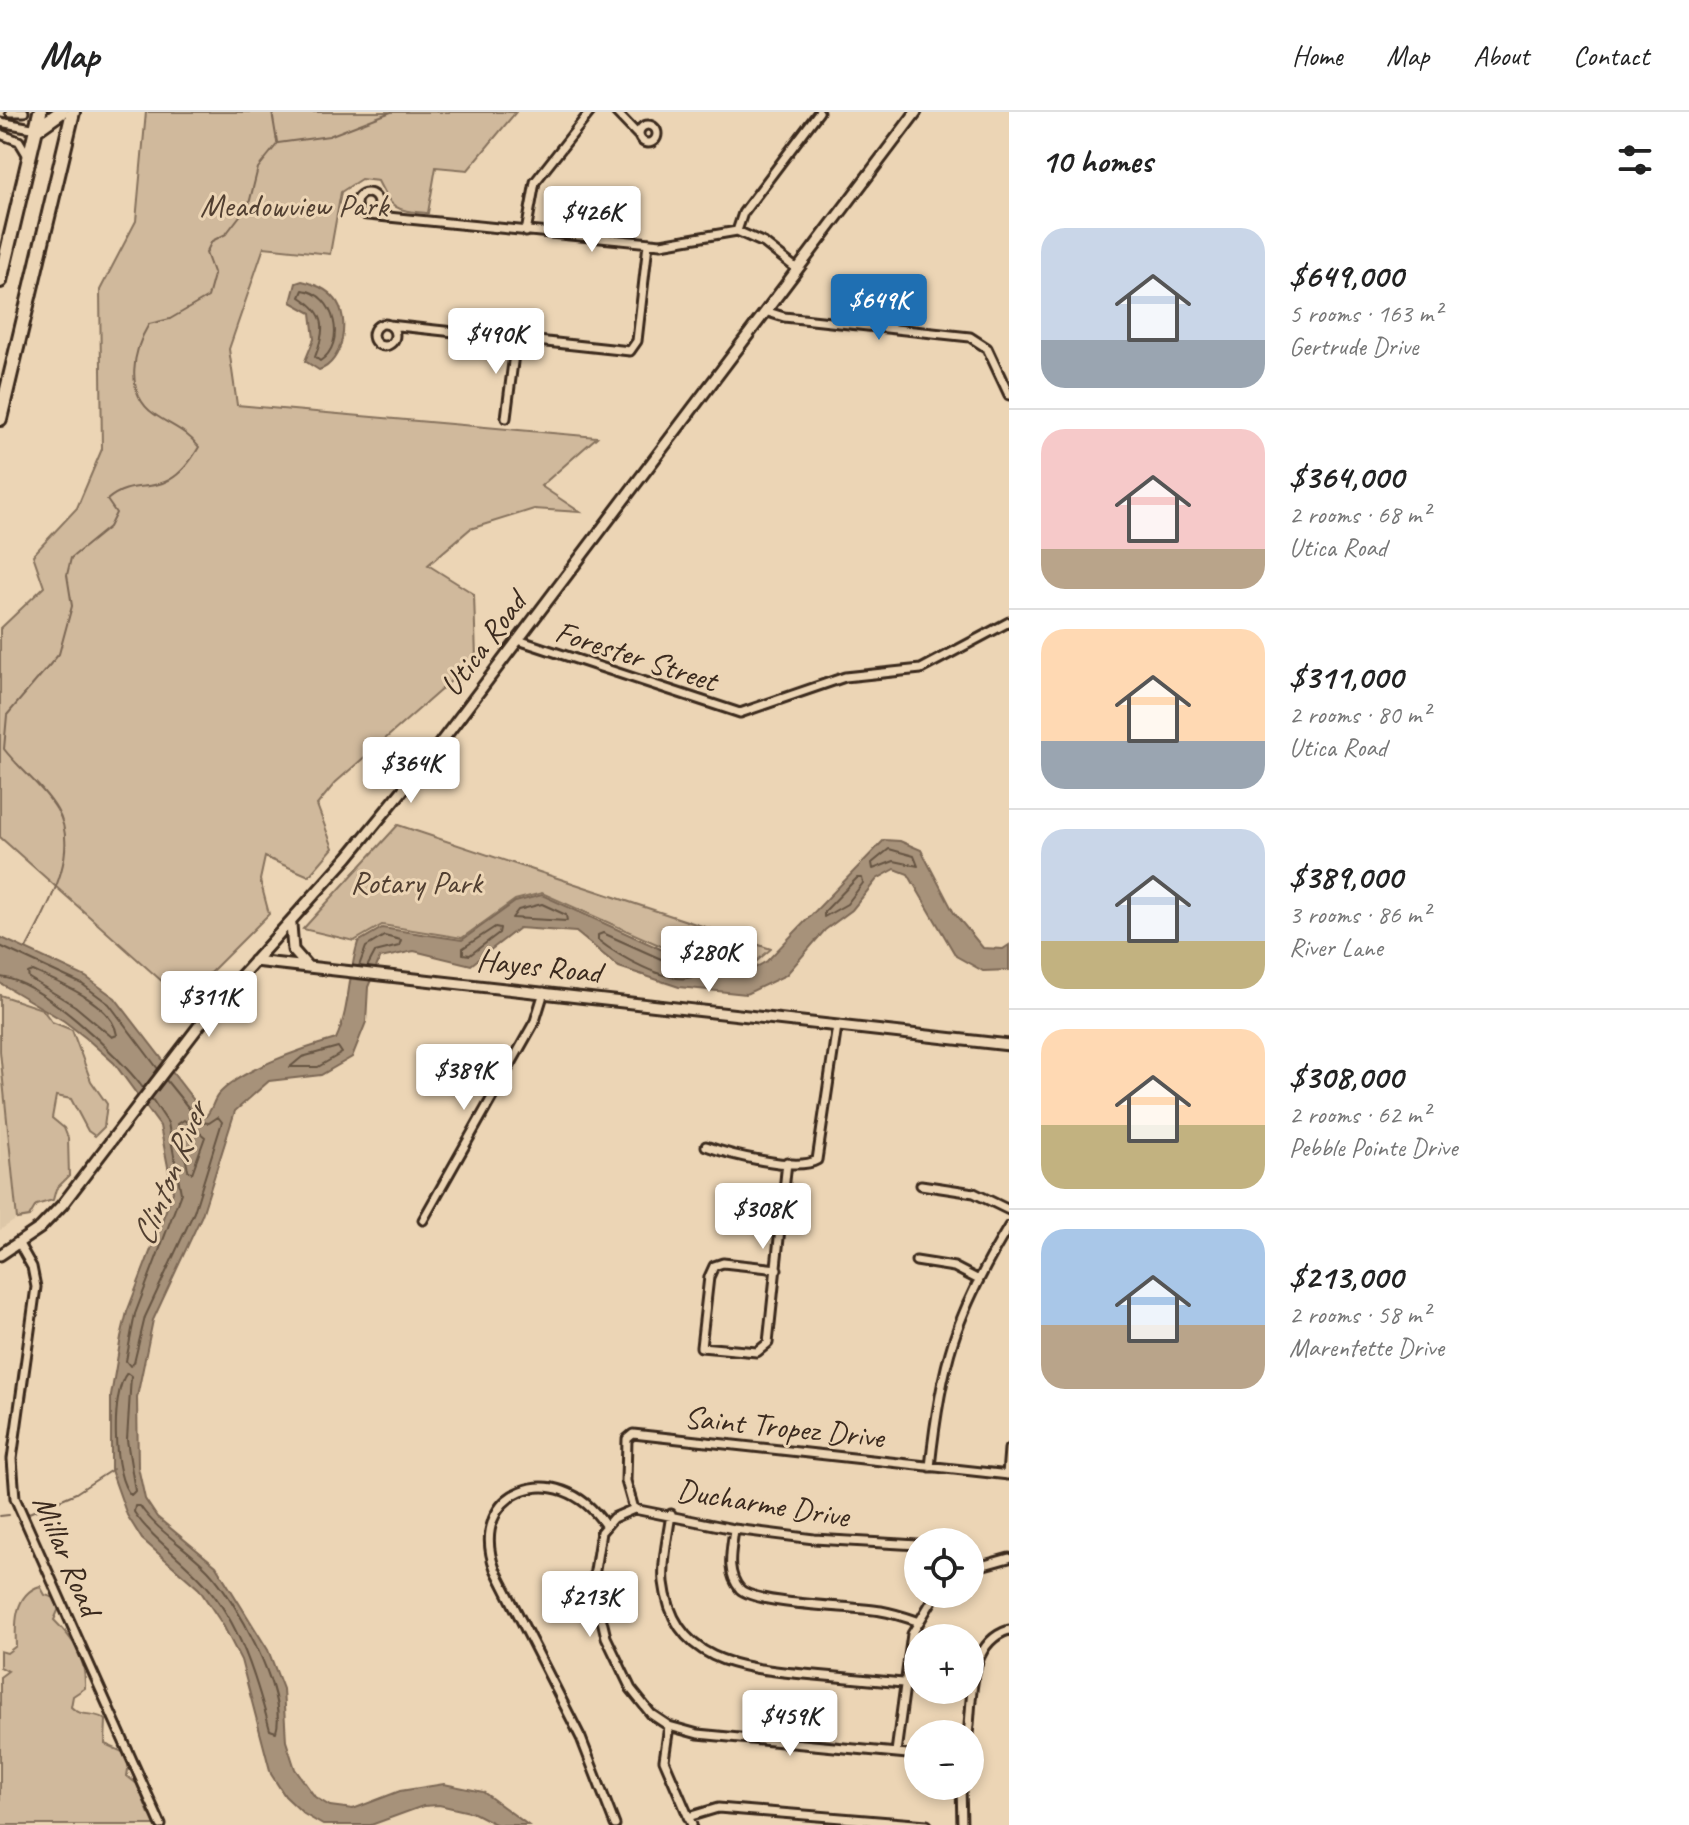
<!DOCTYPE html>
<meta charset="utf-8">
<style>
body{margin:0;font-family:Caveat,sans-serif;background:#f2f2f2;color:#222;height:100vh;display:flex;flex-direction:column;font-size:30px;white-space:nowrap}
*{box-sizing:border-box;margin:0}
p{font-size:26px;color:#767676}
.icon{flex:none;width:44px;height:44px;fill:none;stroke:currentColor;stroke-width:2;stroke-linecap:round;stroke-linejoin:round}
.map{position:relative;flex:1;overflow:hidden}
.details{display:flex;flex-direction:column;background:#fff;width:680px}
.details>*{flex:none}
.buttons{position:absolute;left:904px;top:1416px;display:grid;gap:16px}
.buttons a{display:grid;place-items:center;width:80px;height:80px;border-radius:50%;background:#fff;box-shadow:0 4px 12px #0003;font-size:40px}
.price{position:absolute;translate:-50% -68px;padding:0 18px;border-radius:8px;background:#fff;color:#222;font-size:26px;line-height:52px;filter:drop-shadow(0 2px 4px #0008)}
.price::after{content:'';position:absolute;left:50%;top:48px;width:24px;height:18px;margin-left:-12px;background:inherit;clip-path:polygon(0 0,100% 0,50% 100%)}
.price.on{background:#1f6fb2;color:#fff}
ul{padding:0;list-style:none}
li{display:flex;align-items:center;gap:24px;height:200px;padding:0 32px}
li+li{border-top:2px solid #e0e0e0}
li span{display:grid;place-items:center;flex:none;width:224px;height:160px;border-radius:24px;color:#555}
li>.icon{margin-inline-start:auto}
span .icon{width:96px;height:96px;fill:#fffc;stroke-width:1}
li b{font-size:34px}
h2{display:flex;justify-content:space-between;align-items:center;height:96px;padding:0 32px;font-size:34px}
header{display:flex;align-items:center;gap:48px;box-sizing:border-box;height:112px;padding:0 40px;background:#fff;border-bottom:2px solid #e0e0e0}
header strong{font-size:38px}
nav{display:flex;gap:44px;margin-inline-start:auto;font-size:28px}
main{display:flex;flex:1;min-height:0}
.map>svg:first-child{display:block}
.built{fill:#ddc7a8}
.green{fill:#d0b99c;stroke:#86725d;stroke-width:2}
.water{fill:#a7927a;stroke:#7c6855;stroke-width:2}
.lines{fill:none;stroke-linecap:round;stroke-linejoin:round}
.shore{stroke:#665443;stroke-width:2}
.stream{stroke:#7c6855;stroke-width:2}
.minor-casing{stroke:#3b2a1e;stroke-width:13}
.tertiary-casing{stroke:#3b2a1e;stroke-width:15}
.primary-casing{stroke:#3b2a1e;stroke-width:18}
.minor{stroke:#ecd5b5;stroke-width:7}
.tertiary{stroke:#ecd5b5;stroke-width:9}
.primary{stroke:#ecd5b5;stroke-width:12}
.labels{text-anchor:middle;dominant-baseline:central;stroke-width:6;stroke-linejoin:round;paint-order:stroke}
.park-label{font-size:32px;fill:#513f31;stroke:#ecd5b5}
.street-label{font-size:32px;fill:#3b2a1e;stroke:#ecd5b5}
.water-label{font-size:34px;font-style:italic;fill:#513f30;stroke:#ecd5b5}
</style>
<header>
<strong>Map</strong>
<nav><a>Home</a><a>Map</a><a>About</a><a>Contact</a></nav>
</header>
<main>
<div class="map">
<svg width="1009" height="1713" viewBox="0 0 1009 1713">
<rect width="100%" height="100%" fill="#ecd5b5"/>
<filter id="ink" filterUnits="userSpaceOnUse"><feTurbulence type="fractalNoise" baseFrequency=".0125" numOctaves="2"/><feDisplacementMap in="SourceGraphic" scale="16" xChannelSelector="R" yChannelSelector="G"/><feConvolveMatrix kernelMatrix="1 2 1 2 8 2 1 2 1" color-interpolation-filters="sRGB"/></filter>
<g filter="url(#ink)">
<path class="built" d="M0,939L17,1107L0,1118Z"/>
<path class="green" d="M146,0H516L468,58L436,55L428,101C395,98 393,99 378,69L361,67L341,80L330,142L264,135L229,237L237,293L597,325L541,374L580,400L534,397L470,417L428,453L474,482L476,547L335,671L317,693L333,736L309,764L265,745L260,768L269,802L183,888L0,725V517L44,475L33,443L77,396L102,337L100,178L136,109Z
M398,713L771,837L751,854L713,857L542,781L515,788L462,826L382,813L354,829L303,817Z
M0,883L42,897L52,910L72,918L91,969L107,992L104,1015L95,1024L88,1019L71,987L56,984L52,1006L64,1016L68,1026L69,1064L56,1077L53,1088L36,1093L29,1105L17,1107L0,939Z
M40,1474L45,1483L58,1487L60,1494L54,1508C74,1528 86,1544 85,1576L73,1584L71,1595C81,1606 96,1599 106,1608L105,1632L125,1641L129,1651L127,1664L137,1672L149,1702L163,1713H0V1565L8,1559L0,1555V1539L7,1541L16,1534C15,1513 14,1482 40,1474Z"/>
<path class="water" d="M302,169C313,171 327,177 335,187C351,206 343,251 319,258L305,249L314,227L311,201L291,190L296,171Z
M884,728L900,729L921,738L954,801L983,836L1003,837L1009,833V858L983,859L956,844L908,762L895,757L877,767L852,798L825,818L786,863L746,882L679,875L619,855L576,820L519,816L471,853L414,839L380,846L368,875L366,910L352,945L321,963L269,969L235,999L202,1103L153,1208L137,1285L138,1355L145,1387L157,1405L216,1454L268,1538L283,1577L286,1629L295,1657L315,1685L330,1694L353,1697L400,1679L444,1672L483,1680L528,1713H497L474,1701L439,1693L423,1694L371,1713H323L304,1702L285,1684L271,1662L241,1548L223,1513L199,1477L142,1427L127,1403L111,1358V1284L121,1225L127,1200L173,1080L160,1014L114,951L86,926L64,909L0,871V825L86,865L115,886L206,1004C212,998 213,989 218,983C241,957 304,936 336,927C350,897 348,863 358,830L382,816L462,828L515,790L542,783L713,861L753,857L767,849Z"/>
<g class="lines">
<path class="shore" d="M303,178C335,182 347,232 320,249L315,245C326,217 327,202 300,185Z
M889,737L914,744L918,754L894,749L873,757L872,751Z
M857,766H862L863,771L847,792L824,805V800Z
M542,792L566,803L567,809L512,806L518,798Z
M495,815L500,816L499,821L470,843L463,842V836Z
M603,821L690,860L692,865C668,873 617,843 598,828V823Z
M0,834L82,872L109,892L158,957
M359,854L366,835L384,824L401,828L399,834L375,840L367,855
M33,859C60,871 112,891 117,923L112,925L75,894L29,866L28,861Z
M0,865C42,869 118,943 143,976
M338,935L342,941L318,955H290L302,945Z
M152,987L168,1011L181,1081L135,1202L126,1249L130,1254L134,1251L145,1205L194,1100L222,1010L218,1005L209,1011L200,1010L166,968
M184,1008L205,1025L192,1061L188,1058L178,1012Z
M127,1261L131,1264L127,1328L135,1379L131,1383C112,1366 111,1279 127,1261Z
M135,1394H140C158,1420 186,1435 208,1458C235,1486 288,1581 276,1620L270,1618C256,1566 240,1511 204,1471C181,1445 153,1428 134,1400Z"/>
<path class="stream" d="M272,0L277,30
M26,837C45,799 82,741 57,698C44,675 20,658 4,637L7,603L59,542L72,494L67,463L71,446L109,415L116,401L107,388C140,360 164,395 199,335C186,318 171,314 154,302C124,281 133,238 149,212L170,207L208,185L214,163L206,141L212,129L226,122L249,92L258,56L278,31L329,24L391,0
M29,1401L76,1381L113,1357
M0,1404L9,1403"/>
<g class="minor-casing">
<path id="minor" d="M10,0H24
M616,0L639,24
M0,10L37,17
M639 22a9 9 0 1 1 18 0a9 9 0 1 1-18 0Z
M0,22L19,29L28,44
M356 92a11 11 0 1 1 22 0a11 11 0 1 1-22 0Z
M368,103L661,132L737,119L764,131L797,157
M737,119L743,101L819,0
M526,120L535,70L590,0
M768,200L784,205L970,225L987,236L1009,283
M373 223a11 11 0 1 1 22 0a11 11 0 1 1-22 0Z
M389,213L630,239L637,229L648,132
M506,306L516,226
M518,528L740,601L845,565L921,557L1009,510
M706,1034C727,1042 797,1060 817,1048L837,914
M921,1073L974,1081L1009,1098
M423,1108L535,909L544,880
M19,1132L32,1155L36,1175L12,1347L15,1386L161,1713
M916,1149L954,1155L977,1167
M777,1157L723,1151L714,1154L709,1165L701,1235L757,1240L768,1231L787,1050
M930,1355C941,1251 955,1203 1009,1114
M1007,1363L1009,1337
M634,1397L626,1369L627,1327L633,1322L1009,1363
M671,1402C668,1424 662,1448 664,1470C673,1550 740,1556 804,1562C837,1565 870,1568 903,1571
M605,1413C557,1342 466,1379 495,1457L581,1626L615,1713
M734,1417C732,1437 725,1460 740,1477C756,1493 853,1494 881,1499C893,1501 905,1505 917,1509
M918,1433L814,1427L734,1417L634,1397L613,1406L601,1420L593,1471L606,1525L631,1577L651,1602L669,1614L698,1622L918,1643
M970,1457L1009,1446
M669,1614L664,1648L692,1713
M968,1622C973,1586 967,1531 1009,1518
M896,1640L912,1522L936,1482
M961,1674L962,1713
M688,1705L718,1696L927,1713"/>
</g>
<g class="tertiary-casing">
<path id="tertiary" d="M291,812L293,838L308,855
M254,849L1009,933
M0,1143L40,1116L62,1093L215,893L348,745L429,646L916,0"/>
</g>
<g class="primary-casing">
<path id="primary" d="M37,17L61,0
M0,169L40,0
M0,307L73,0"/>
</g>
<use href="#minor" class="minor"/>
<use href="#tertiary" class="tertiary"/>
<use href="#primary" class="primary"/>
</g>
</g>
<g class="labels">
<g class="park-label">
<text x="294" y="93">Meadowview Park</text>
<text x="416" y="770">Rotary Park</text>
</g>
<g class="street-label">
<text transform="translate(483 532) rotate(-53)">Utica Road</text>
<text transform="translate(636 544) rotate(18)">Forester Street</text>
<text transform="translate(539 854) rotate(6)">Hayes Road</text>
<text transform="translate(784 1315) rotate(6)">Saint Tropez Drive</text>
<text transform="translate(763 1391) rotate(9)">Ducharme Drive</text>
<text transform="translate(67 1443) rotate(67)">Millar Road</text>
</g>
<g class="water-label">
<text transform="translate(169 1062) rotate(-68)">Clinton River</text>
</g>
</g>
</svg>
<div class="buttons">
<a><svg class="icon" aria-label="locate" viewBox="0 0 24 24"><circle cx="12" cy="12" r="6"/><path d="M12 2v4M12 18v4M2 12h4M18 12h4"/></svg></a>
<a>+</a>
<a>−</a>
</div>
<b class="price" style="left:592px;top:142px">$426K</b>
<b class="price on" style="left:879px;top:230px">$649K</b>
<b class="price" style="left:496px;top:264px">$490K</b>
<b class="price" style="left:411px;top:693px">$364K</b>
<b class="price" style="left:709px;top:882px">$280K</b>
<b class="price" style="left:209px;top:927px">$311K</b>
<b class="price" style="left:464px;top:1000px">$389K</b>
<b class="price" style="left:763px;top:1139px">$308K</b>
<b class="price" style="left:590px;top:1527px">$213K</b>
<b class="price" style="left:790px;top:1646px">$459K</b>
</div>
<section class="details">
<h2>10 homes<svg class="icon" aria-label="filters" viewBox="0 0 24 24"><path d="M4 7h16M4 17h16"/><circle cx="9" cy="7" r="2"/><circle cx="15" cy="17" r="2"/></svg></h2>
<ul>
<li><span style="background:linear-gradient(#c9d6e8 70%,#9aa5b1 0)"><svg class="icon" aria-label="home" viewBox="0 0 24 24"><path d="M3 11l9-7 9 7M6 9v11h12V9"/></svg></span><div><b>$649,000</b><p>5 rooms · 163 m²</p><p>Gertrude Drive</p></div></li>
<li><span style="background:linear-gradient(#f6c9c9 75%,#b9a48a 0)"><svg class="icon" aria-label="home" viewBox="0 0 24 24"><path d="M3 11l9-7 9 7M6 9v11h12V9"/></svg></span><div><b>$364,000</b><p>2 rooms · 68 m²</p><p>Utica Road</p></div></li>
<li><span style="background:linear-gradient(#ffd9b3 70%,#9aa5b1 0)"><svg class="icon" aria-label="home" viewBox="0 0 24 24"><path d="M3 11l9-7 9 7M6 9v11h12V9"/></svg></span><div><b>$311,000</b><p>2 rooms · 80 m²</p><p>Utica Road</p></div></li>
<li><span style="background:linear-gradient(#c9d6e8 70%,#c2b280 0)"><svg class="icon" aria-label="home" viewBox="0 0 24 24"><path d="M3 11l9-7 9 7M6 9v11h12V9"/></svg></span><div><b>$389,000</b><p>3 rooms · 86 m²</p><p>River Lane</p></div></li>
<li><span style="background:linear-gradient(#ffd9b3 60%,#c2b280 0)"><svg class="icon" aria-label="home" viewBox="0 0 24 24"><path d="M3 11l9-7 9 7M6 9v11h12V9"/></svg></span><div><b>$308,000</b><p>2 rooms · 62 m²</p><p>Pebble Pointe Drive</p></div></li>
<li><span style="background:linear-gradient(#a9c7e8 60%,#b9a48a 0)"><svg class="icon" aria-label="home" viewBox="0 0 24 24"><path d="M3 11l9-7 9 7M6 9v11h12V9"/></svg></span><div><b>$213,000</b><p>2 rooms · 58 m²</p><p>Marentette Drive</p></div></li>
</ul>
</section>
</main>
